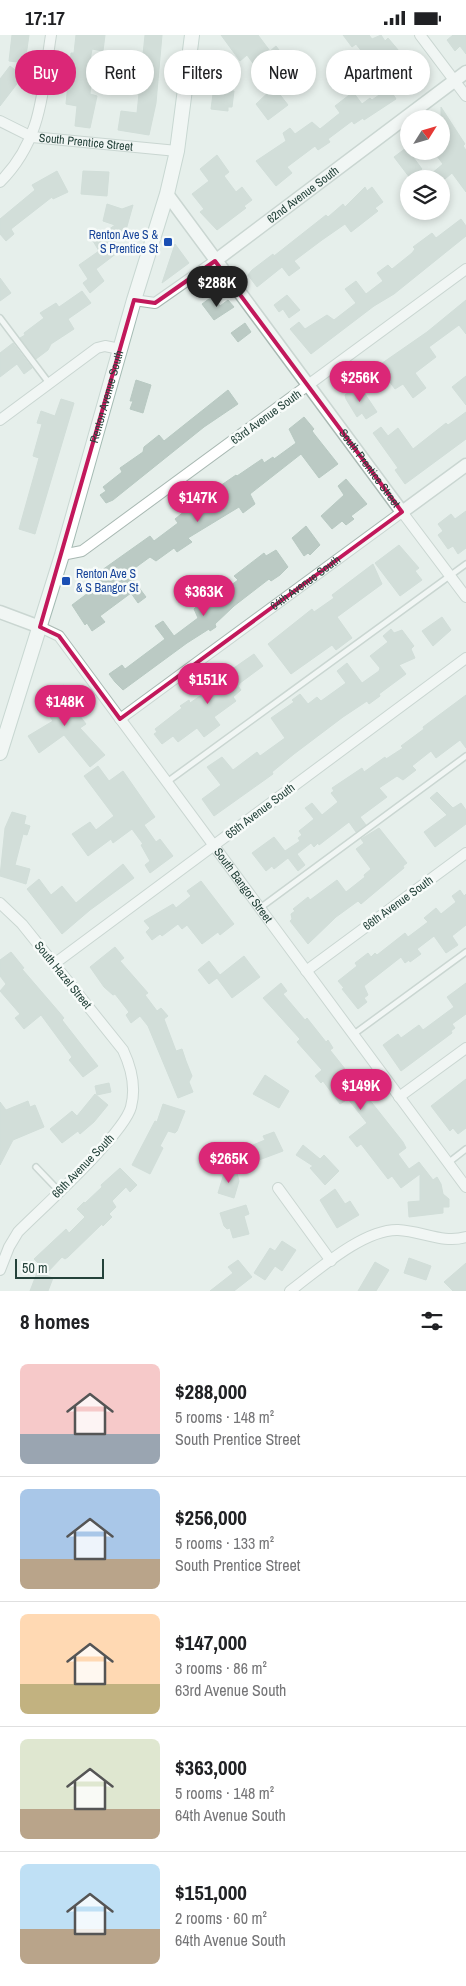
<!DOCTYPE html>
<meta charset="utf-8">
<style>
body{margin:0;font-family:"Archivo Narrow",sans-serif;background:#f6f6f6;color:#202124;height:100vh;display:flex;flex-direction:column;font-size:19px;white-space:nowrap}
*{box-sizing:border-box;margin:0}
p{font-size:16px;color:#757577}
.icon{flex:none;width:28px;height:28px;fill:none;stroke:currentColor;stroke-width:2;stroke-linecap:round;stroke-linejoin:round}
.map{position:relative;height:1256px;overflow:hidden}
.side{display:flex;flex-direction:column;background:#fff;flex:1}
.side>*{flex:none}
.hud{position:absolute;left:15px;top:15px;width:436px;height:45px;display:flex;gap:10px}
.needle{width:32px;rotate:53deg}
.tools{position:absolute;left:400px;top:75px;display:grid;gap:10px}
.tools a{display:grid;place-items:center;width:50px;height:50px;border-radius:50%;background:#fff;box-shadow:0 2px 8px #0003;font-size:25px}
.scale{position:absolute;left:15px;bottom:12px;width:89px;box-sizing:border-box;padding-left:5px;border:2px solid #24423a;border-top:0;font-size:14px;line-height:18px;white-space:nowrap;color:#24423a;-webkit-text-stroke:4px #f7fbf9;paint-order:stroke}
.price{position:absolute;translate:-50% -42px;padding:0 11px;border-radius:18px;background:#db2777;color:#fff;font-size:16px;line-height:32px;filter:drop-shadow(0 1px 2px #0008)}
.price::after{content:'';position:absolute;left:50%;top:30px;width:15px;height:11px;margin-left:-8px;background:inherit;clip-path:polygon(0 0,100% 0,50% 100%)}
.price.selected{background:#222;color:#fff}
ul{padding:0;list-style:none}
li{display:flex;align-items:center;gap:15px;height:125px;padding:0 20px}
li+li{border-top:1px solid #e0e0e0}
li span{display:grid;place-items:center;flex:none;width:140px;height:100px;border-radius:8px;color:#555}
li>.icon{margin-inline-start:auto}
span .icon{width:60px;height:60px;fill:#fffc;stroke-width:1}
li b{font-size:21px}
h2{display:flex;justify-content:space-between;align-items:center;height:60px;padding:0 20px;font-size:21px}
.pill{padding:0 18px;border-radius:22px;background:#fff;box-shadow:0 2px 8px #0003;font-size:18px;line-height:45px}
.pill.selected{background:#db2777;color:#fff}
.status{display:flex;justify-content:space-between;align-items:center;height:35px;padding:0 25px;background:#fff;direction:ltr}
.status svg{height:14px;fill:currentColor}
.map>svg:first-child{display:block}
.building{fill:#bbcac4;stroke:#b8c9c2}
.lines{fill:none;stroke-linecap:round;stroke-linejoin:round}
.service-casing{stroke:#a8b8b2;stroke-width:8}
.minor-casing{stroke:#a8b8b2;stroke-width:12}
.tertiary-casing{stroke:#a8b8b2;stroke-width:15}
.secondary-casing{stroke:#a4bbb3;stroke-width:16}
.service{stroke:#fff;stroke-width:5}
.minor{stroke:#fff;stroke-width:10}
.tertiary{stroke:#fff;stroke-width:12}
.secondary{stroke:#fff;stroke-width:14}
.marked{fill:none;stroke:#c2185b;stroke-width:4;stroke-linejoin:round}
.transit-dot{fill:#1a4fb4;stroke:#f7fbf9;stroke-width:2}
.labels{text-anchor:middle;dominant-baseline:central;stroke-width:5;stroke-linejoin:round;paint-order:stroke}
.street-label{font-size:12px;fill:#24423a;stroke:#f7fbf9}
.transit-label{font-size:12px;fill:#164399;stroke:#f7fbf9;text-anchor:end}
</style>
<div class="status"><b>17:17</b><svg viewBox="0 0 49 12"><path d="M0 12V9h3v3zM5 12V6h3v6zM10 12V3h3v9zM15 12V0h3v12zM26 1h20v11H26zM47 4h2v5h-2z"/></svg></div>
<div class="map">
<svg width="466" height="1256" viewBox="0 0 466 1256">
<rect width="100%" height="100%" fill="#e6efeb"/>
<path class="building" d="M12,0H29L25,28L9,26Z
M76,0H105L103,16L92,14L88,38L92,39L90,59L97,61L90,93L75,91L77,71L66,69L71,18H74Z
M145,0H162L156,68L149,100L118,95L121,76L137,78Z
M221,0H258L270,16L276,11L282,19L286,16L293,24L266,46L247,20L240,26Z
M343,0H369L372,4L381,0L385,6L388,3L410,29L384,51L373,37L376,35L356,9L352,12Z
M453,0H466V19L460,11L455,16L447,5Z
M10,31L23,41L0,71V44Z
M215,44L232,46L230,56H234L232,72H228V76L211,74Z
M274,52L288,70L268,85L256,69Z
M389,53L396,64L364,85L363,83L354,89L352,86L328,104L330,107L318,115L315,111L287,132L292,138L276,151L256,126L286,106L283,98L290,93L295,99L312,87L320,94L340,78L335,71L353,57L362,69L370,63L372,65Z
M441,72L465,109L463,111L466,115V157L452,138L445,144H425L443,129L433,116H441Z
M406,113L408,116H421L413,122L422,134L410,143L394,122Z
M217,120L229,137L224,141L236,157L242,152L252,165L244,171L246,173L217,195L200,177L204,174L192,159L209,146L200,134Z
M57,136L68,157L53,164L52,162L11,194L14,199L6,206L0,199V184L35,155L32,150Z
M83,136L109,137L107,161L81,159Z
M365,152L367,156L372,152L383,167L375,173L378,176L351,197L345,189L322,205L294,226L300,233L289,241L282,232L257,252L248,240L252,235L273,219L274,221L326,180L328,182L343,169L345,172Z
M107,169L122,174L133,170L124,202L111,208L117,218L96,234L104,246L90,258L83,248L88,244L79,230L99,216L93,206L115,190L103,186Z
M461,184L466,191V201L394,259L374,271L311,319L290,294L299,287L305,294L327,280L334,285L356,268L345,254L356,246L366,259L383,246L377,238L388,230L392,234L412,218L415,214L413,212L432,198L436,203Z
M175,209L189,228L162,248Z
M0,243L11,258L0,266Z
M82,256L91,268L68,284L74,294L51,309L48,315L36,324L20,303L25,300L24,298L44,283L40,278L56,268L59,272Z
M287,260L300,275L289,283L283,274L279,277L274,270Z
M213,261L220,271L228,265L234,272L214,285L202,269Z
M466,265V299L459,290L429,312L436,322L415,338L426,353L413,363L403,349L395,354L378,331L427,297Z
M245,288L251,297L238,307L231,298Z
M13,308L32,333L24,339L17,329L0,342V318Z
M466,341V370L452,352Z
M136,345L151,350L143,378L130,374L133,366H130Z
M356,352L361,358L363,356L377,377L366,384L362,378L357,382L346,364L345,360Z
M228,355L238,369L204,392L113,465L106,468L100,460L106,456L103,452L122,437L120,433L143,417L144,412L159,400L164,406Z
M61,364L74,368L35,499L19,494L39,423L33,421L42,389L37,388L41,376L55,381Z
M466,377V404L405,449L395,435L398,433L373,398L381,392L388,401L398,393L413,414L446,388L448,390Z
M304,382L314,394L312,396L315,400L338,429L319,443L301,419L250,459L255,469L243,478L239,472L188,503L192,507L177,517L174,513L156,526L150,522L128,538L146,562L138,568L131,558L100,581L105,587L92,596L87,588L85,590L72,570L96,552L93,549L99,545L95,540L150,501L154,506L178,488L175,484L191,471V465L198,460L200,462L203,460L207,466L223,455L220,451L236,440L237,441L262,424L264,428L273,422L274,424L296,408L289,394Z
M346,444L367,469L351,481L354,484L346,490L342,486L332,494L321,481L344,460L338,451Z
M466,476V513L458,519L453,511L448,514L438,500L443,496L438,489L451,479L455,484Z
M306,491L320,510L310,520L308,518L304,521L292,503Z
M399,510L419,533L415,536L422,545L400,561L375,528Z
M276,515L288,532L280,540L271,546L269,544L234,571L215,589L216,592L210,596L209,594L187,608L123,655L115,647L109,639L122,630L125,634L165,604L155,591L163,586L174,601L198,583L194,574L201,568L203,571L238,545L234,541L264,518L266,521Z
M373,529L382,549L337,582L352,603L336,615L332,610L291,639L268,609L312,574L314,577L334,563L332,560Z
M442,582L451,595L433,611L422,596Z
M391,594L394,598L402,595L414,611L411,614L415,623L399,630L406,639L379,659L380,661L369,669L367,666L343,682L294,719L272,737L273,739L214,781L202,764L221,750L207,732L222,722L233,735L257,717L260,721L285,703L271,683L294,667L292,665L300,659L308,669L317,662L321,666L346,648L337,636L347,628L362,648L379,636L380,633L370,621L388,607L383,601Z
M254,619L263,631L240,648L238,651L241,655L233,662L236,666L214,682L220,690L204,702L197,693L178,707L173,701L162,709L154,699L157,697L155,694L182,673L180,671L189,665L190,668L217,649L215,646Z
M64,650L78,668L73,672L86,689L80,693L105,720L90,732L64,700L39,718L28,701L53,686L42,671L46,668L41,662L49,656L51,659Z
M466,660V713L460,705L436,723L431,716L412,731L416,735L403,745L397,741L379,753L387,762L360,782L366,790L356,797L349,787L319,810L318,808L314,812L311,808L297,819L305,830L298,836L288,823L274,834L272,831L266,836L252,818L274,802L285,816L300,806L298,803L302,800L299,796L314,784L305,773L312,768L322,780L338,767L331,758L334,756L332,753L362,733L364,737L385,722L386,724L403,713L401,711L424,694L423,692Z
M98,731L109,746L123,736L155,782L144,790L156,807L160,804L173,821L150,838L145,830L150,826L141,810L143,809L132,794L113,808L111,804L88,821L72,799L90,787L96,795L114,781L84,741Z
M437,757L453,773L461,768L466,775V789L435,812L424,797L447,780L430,763Z
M12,777L26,781L24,789L30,791L27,800L23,799L15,830L30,834L26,849L0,841L5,793Z
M379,793L407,828L403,831L404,833L361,869L358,866L336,882L308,909L290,886L292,884L291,879L295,876L293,874L308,862L310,865L337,845L346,857L365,842L364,840L371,834L356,814L364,808L361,804Z
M123,829L134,843L90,875L62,899L27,854L39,844L51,860L62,851L76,868Z
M201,846L234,889L220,900L218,897L202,909L187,890L182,894L178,889L162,901L160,899L152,905L146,897L150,893L144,886L173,869L176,873L191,861L187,856Z
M460,855L464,861L466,859V890L452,901L458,910L446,918L434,901L417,914L421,919L410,927L409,925L405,928L401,922L364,951L368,960L364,963L367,967L358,974L342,954L344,953L338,946L357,931L355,928L368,918L371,922L375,918L377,920L405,898L408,902L428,887L424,883L436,873L441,879L456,867L452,861Z
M115,912L124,923L120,926L148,958L145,960L157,976L161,973L168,981L164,984L176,1016L182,1014L186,1026L192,1041L189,1047L193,1057L178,1063L148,991L140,981L131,988L126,980L129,977L115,959L113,960L104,952L90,932Z
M11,917L24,933L22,934L59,977L64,983L62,985L98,1031L83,1042L69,1025L72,1022L41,980L24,994L15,983L20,979L0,956L6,949L0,941V925Z
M244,921L260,942L232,963L217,943L209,949L198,935L209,926L220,940Z
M281,948L287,956L283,959L305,985L307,983L326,1007L328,1005L333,1013L330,1015L403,1107L406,1113L398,1119L409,1134L419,1127L433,1145L437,1142L441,1149L443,1159L449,1164V1172H443V1178L409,1182L408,1167L420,1166V1139L401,1153L392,1141L388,1144L361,1109L357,1112L349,1102L367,1088L348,1064L340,1069L323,1046L321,1048L315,1041L322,1035L297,1007L300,1004L263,963Z
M466,948V979L452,989L455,993L451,996L452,998L401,1036L383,1010L398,999L401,1003L419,990L423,995L454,972L447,962Z
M265,1040L289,1056L279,1073L253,1059Z
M466,1044V1093L458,1099L453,1093L450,1096L431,1071Z
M109,1048L111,1057L97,1060L95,1051Z
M95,1059L108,1070L94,1087L80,1099L78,1096L62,1108L50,1094L72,1076L77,1081Z
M28,1066L30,1072L35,1070L44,1092L13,1105L0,1130V1067L6,1075Z
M163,1069L185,1076L177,1096L175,1098L168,1096L160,1111L163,1113L150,1139L132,1130L155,1086L157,1087Z
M274,1097L283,1116L259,1125L253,1110L265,1105L263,1101Z
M303,1110L320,1124L324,1120L339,1136L325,1150L310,1133L313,1131L296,1120Z
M120,1133L137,1150L130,1157L126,1152L112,1166L116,1172L109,1179L112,1182L103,1191L102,1189L68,1222L65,1224L62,1222L45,1240L53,1243L48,1256H30L40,1230L34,1224L66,1194L69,1198L85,1182L77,1174L84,1167L85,1168L102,1152L101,1150Z
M225,1135L237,1138L239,1146L234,1163L218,1158Z
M335,1154L345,1169L350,1166L359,1180L337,1193L320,1165Z
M246,1170L249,1179L244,1181L249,1199L233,1203L230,1193L227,1194L224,1191L220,1178Z
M282,1206L296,1215L282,1236L275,1231L265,1245L254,1238L270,1213L275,1216Z
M409,1223L431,1231L426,1245L404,1238Z
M238,1225L252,1242L234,1256H210L233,1238L228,1232Z
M375,1227L389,1235L376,1256H358Z
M466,1228V1256H453L444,1247Z"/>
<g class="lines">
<g class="service-casing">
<path id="service" d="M0,283L49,348
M167,747L466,529
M260,873L466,721
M354,999L466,917
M448,1128L466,1114
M36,1132L59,1156"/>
</g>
<g class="minor-casing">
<g id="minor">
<path d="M420,0L466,61"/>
<path id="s1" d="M0,86L32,102L177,116"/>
<path d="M0,147C43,104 42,56 51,0"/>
<path d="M134,265L155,268L215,226"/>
<path d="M0,385L97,313L105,311L120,314"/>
<path d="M62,520L82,516L466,234"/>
<path id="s2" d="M40,592L59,601L466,1152"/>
<path id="s3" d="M120,684L402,477L466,562"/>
<path d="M0,868L22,889L123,1015C131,1032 136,1053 131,1072C124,1099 42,1173 18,1197L9,1212L0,1235"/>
<path d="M54,929L466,623"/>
<path d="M306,936L466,818"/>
<path d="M399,1062L466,1013"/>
<path d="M278,1153L331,1226"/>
<path d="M290,1256C317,1236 363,1194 398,1195C422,1196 443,1209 466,1202"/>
</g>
</g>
<g class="tertiary-casing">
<g id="tertiary">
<path id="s4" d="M167,159L402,477L466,430"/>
<path id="s5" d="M215,226L466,37"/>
<path d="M0,577L40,592"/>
</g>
</g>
<g class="secondary-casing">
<g id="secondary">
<path id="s6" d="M0,718L62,520L134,265L167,159L177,116L192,0"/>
</g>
</g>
<use href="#service" class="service"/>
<use href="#minor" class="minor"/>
<use href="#tertiary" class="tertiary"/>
<use href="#secondary" class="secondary"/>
</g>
<path d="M0 0H466V1256H0ZM215,226L402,477L120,684L59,601L40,592L134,265L155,268Z" fill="#e6efeb" fill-opacity=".55" fill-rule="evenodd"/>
<path class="marked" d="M215,226L402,477L120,684L59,601L40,592L134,265L155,268Z"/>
<g class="transit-dot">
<rect x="163" y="202" width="10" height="10" rx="2.5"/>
<rect x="61" y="541" width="10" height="10" rx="2.5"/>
</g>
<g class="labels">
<g class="street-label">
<text stroke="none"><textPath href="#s1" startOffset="90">South Prentice Street</textPath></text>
<text stroke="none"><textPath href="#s5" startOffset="110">62nd Avenue South</textPath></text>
<text stroke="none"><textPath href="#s6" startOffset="372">Renton Avenue South</textPath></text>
<text transform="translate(266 382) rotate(-36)">63rd Avenue South</text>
<text stroke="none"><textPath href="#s4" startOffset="341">South Prentice Street</textPath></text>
<text stroke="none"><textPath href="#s3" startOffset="230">64th Avenue South</textPath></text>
<text transform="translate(260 776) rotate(-37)">65th Avenue South</text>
<text stroke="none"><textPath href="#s2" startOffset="331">South Bangor Street</textPath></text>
<text transform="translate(398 868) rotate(-36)">66th Avenue South</text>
<text transform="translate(63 940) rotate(51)">South Hazel Street</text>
<text transform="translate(83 1131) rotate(-46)">66th Avenue South</text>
</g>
<g class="transit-label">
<text x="158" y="200">Renton Ave S &amp;<tspan x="158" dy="14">S Prentice St</tspan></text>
<text x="76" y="539" text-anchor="start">Renton Ave S<tspan x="76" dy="14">&amp; S Bangor St</tspan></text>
</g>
</g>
</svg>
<div class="tools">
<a><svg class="needle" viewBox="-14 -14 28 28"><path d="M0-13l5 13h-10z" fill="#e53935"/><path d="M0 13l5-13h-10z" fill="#757577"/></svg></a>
<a><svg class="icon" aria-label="layers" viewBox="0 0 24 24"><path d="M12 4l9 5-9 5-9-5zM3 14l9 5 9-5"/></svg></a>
</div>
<div class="scale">50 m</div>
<b class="price selected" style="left:217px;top:273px">$288K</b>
<b class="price" style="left:360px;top:368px">$256K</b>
<b class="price" style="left:198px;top:488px">$147K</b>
<b class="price" style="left:204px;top:582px">$363K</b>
<b class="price" style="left:208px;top:670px">$151K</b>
<b class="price" style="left:65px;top:692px">$148K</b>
<b class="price" style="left:361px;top:1076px">$149K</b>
<b class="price" style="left:229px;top:1149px">$265K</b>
<div class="hud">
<a class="pill selected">Buy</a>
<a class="pill">Rent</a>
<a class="pill">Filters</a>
<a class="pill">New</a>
<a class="pill">Apartment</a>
</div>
</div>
<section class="side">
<h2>8 homes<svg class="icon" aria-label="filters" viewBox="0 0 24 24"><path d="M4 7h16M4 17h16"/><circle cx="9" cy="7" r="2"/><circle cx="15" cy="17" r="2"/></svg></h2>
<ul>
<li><span style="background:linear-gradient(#f6c9c9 70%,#9aa5b1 0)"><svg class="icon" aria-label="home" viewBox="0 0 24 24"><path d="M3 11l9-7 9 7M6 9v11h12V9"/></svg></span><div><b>$288,000</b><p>5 rooms · 148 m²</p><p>South Prentice Street</p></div></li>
<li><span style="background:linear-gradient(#a9c7e8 70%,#b9a48a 0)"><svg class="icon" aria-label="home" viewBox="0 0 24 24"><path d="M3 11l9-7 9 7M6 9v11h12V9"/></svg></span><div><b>$256,000</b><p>5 rooms · 133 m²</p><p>South Prentice Street</p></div></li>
<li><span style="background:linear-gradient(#ffd9b3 70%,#c2b280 0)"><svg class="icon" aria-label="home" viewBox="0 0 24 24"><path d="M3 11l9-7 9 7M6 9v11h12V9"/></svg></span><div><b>$147,000</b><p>3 rooms · 86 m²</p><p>63rd Avenue South</p></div></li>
<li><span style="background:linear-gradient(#dfe7d0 70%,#b9a48a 0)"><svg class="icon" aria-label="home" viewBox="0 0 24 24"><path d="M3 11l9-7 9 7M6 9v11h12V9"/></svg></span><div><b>$363,000</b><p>5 rooms · 148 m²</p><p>64th Avenue South</p></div></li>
<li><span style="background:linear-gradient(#bfe0f5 65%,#b9a48a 0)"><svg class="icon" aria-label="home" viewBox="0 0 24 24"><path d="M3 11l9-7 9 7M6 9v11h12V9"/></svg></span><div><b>$151,000</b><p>2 rooms · 60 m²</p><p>64th Avenue South</p></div></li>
</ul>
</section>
